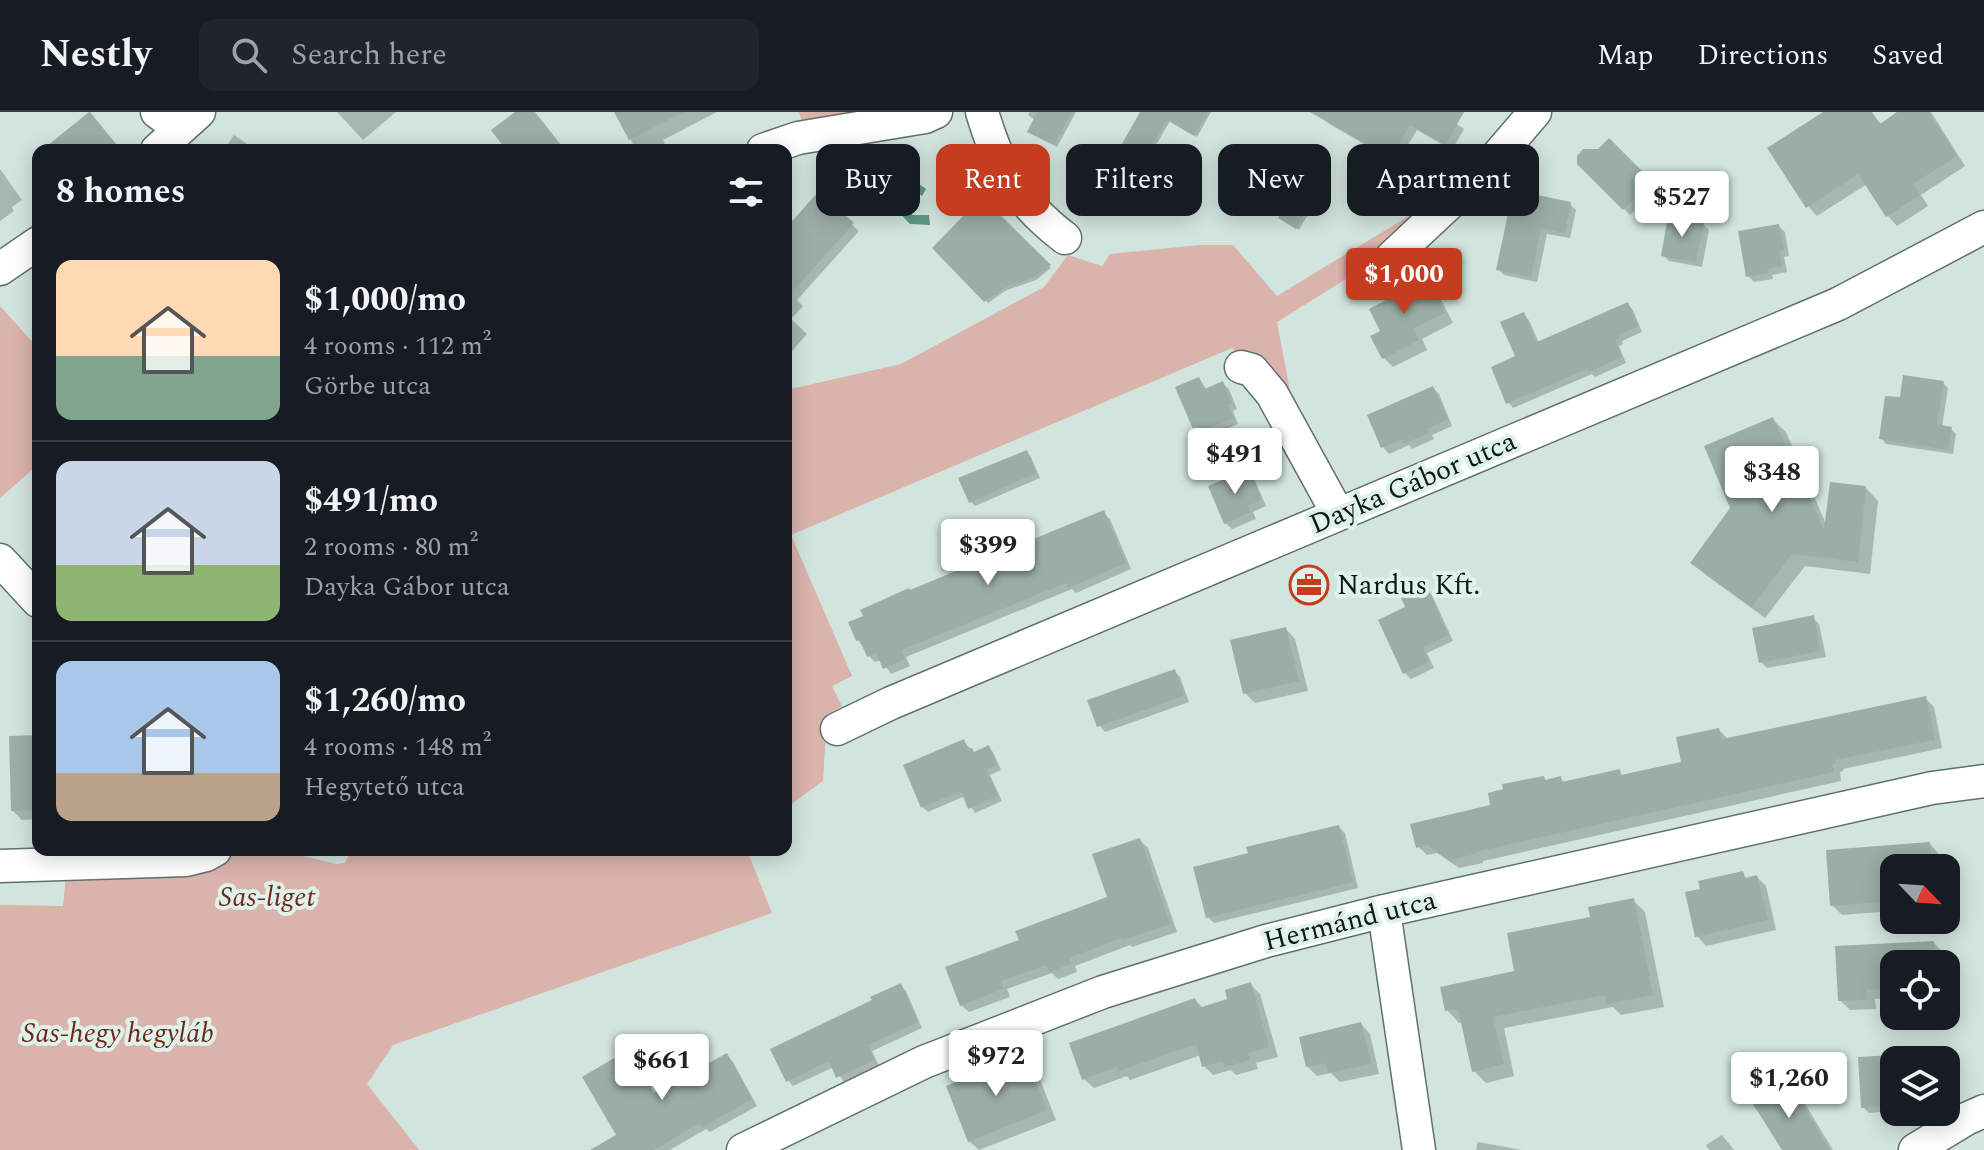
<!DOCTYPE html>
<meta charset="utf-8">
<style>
body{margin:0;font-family:Spectral,serif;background:#20242c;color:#f1f3f6;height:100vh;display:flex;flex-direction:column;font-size:30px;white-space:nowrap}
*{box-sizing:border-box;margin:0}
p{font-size:26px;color:#9ea1a6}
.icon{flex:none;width:44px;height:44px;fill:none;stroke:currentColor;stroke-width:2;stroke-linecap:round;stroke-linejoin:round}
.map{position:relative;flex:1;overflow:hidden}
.sheet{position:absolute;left:32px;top:32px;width:760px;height:712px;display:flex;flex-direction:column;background:#171b24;border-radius:16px;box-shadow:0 4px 20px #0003}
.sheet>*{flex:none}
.top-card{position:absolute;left:816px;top:32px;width:760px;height:72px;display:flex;gap:16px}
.needle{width:52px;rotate:115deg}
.fabs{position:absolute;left:1880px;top:742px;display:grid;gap:16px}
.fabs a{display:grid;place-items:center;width:80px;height:80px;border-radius:16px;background:#171b24;box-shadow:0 4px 20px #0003;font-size:40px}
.price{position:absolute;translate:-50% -68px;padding:0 18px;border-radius:8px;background:#fff;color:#222;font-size:26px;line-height:52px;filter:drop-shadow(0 2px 4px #0008)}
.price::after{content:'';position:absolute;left:50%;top:48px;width:24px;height:18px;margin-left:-12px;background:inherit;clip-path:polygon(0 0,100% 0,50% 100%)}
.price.active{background:#c63c1e;color:#fff}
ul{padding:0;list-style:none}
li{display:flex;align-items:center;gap:24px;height:200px;padding:0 24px}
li+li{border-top:2px solid #363941}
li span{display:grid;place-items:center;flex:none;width:224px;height:160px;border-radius:16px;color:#555}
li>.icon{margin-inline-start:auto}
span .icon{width:96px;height:96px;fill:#fffc;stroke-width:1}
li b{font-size:34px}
h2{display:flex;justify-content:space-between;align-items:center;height:96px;padding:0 24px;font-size:34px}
.pill{padding:0 28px;border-radius:16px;background:#171b24;box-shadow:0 4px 20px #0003;font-size:28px;line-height:72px}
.pill.active{background:#c63c1e;color:#fff}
header{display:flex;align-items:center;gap:48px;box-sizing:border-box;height:112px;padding:0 40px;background:#171b24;border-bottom:2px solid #363941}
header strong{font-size:38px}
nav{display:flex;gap:44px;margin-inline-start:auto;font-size:28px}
.search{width:560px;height:72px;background:#20242c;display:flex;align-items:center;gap:20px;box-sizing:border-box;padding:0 28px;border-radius:16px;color:#9ea1a6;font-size:30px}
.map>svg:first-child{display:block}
.green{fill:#dab3aa}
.water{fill:#5b9984}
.shadow{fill:#0003}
.building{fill:#9baea6}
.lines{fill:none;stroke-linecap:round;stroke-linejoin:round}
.minor-casing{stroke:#5f716a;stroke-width:35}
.minor{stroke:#fff;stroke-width:32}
.labels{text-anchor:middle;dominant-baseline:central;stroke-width:8;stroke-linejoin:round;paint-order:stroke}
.street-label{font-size:28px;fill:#0f1614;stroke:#def2ea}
.poi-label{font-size:28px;fill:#0f1614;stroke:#def2ea;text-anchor:start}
.park-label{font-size:28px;font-style:italic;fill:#6d2719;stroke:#def2ea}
</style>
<header>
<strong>Nestly</strong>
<div class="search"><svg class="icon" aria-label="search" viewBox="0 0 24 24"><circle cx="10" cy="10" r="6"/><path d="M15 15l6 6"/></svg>Search here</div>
<nav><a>Map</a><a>Directions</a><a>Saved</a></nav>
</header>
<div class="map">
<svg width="1984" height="1038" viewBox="0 0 1984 1038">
<rect width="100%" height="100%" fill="#d1e4dd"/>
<path class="green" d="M799,0H908L803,14Z
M1412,102L1420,112L1386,142L1277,210L1295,306L1269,268L1232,236L791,423L852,564L832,574L842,594L827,602L823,669L786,696V278L901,252L1044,175L1068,143L1102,154L1110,142L1200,133H1233L1277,184Z
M0,194L38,236V353L0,386Z
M215,738H279L336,752L345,751L351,738H747L772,801L393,933L367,972L419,1038H0V793L63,794L66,764Z"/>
<path class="water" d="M891,52L926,77L922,84L914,77L905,76L900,83L902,92L913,103H929L930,113L910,112L880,80V67Z"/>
<path class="shadow" d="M337,0H396L363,28Z
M617,0H717L663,28L668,38H636Z
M1030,0H1076L1057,35L1032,22L1035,8L1028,3Z
M1142,0H1211L1197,25L1170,9L1145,52L1124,39Z
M1324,0H1440L1464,17L1452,38L1417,18L1397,51L1328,11L1322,5Z
M1826,0H1870L1882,13L1901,0H1931L1965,54L1921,83L1928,94L1897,114L1888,104L1867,72L1817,104L1808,94Z
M234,23L256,38H224Z
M1609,29L1657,76L1630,103L1579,51L1598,39Z
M0,57L22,88L12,95L14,99L0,109Z
M1515,80L1570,92L1576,98L1570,126L1547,122L1537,170L1504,163L1498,157Z
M819,82L859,119L797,188L803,194L791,207L807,222L786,246V118Z
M982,88L1051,156L1036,168L1007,178L988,191L934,136Z
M1309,93L1312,96L1299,118L1283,108Z
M1703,112L1709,118L1702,155L1669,149L1663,143Z
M1778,114L1785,120L1789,144L1784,145L1787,160L1772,163L1773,167L1754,170L1748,164Z
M1425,165L1434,174L1453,211L1422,227L1427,238L1393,255L1383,245L1406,180Z
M1628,193L1633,198L1642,220L1622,229L1623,232L1619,234L1626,251L1595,265L1592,262L1513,296L1508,290L1524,203L1529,208L1539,231Z
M1199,267L1207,278L1222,271L1229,277L1237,297L1233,299L1238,312L1203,327L1196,321Z
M1943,271L1948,276L1942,315L1951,317L1956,322L1953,342L1886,332L1881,326L1901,288Z
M1433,276L1439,282L1452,314L1432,323L1434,327L1412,337L1409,333L1389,342L1383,335L1369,304Z
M1773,308L1786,320L1826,412L1866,376L1878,389L1870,462L1805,454L1765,506L1706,463L1693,451L1732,396Z
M1027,340L1031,345L1040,366L975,394L971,390Z
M1248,359L1254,366L1266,394L1253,400L1256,407L1232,417L1225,411Z
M1103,401L1110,407L1131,457L1076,481L1072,477L906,545L910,554L891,562L881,548L875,550L869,544L858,528Z
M1426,477L1432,483L1453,529L1427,541L1434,556L1411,567L1404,560L1408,496Z
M1813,506L1819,512L1826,545L1767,556L1761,550Z
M1286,517L1295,527L1308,579L1255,591L1245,581Z
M1174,559L1180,565L1189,590L1105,620L1099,613Z
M1925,586L1934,595L1942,636L1843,657V659L1840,660L1841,669L1483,749V751L1459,756L1437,741L1427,743L1418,734L1543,666L1547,669L1561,667L1565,671L1619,660L1624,665L1684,652L1719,618L1728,627Z
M38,625V707L22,708L12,698Z
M963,629L975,641L988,635L993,640L1001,658L990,663L1002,689L975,701L965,684L928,700L923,695Z
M1339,715L1345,721L1358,776L1214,811L1208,805L1251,743Z
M1140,728L1148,736L1177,820L1132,835L1130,833L1075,854L1077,860L1058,867L1052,861L1007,877L1010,885L969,900L961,893L1021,829L1110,786Z
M1930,732L1939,742L1940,756H1894V799L1842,803L1832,793Z
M1742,762L1748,767L1757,765L1766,774L1776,818L1706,834L1697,824Z
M1633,788L1645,800L1664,895L1621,903L1613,895L1504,916L1514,964L1486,971L1474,959L1463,910L1459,911L1447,898L1517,861L1592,807Z
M1934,831L1943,840L1944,852H1894V886L1875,887L1876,897L1850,898L1840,888L1837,836Z
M1250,872L1260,882L1278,945L1256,951L1258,957L1236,963L1231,958L1213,963L1204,954L1201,943L1130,968L1127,964L1094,976L1084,967L1195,888L1203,896L1229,889Z
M900,873L906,879L922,916L872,939L879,954L844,970L834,955L793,974L788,968L875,889Z
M1361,912L1370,922L1379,962L1340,970L1331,961L1317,964L1307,954Z
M628,940L655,983L727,944L733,950L757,994L710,1020L706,1017L670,1038H593L618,1023Z
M1906,944L1910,948H1894V999L1869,1001L1863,995L1860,947Z
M1025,945L1035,955L1056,1008L979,1038L969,1029Z
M1786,969L1799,982L1833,1038H1784Z
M1722,1023L1734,1038H1709L1706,1033Z
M1478,1030L1522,1038H1476Z"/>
<path class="building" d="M90,0L121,38H42L89,0Z
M515,0H535L565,38H506L491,18Z
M614,0H684L629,28Z
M1037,0H1072L1054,33L1027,20Z
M1140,0H1208L1194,24L1167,8L1142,51L1119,37Z
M1310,0H1464L1445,33L1410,13L1391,47Z
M1823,0H1872L1880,12L1897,0H1929L1957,44L1913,72L1920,83L1886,105L1858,62L1806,96L1767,36Z
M1609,26L1652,69L1623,98L1577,52V44L1583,37H1598Z
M1513,78L1571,90L1565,121L1541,116L1531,165L1496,158Z
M819,79L854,111L786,187V116Z
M1292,81L1310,92L1296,117L1278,106Z
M982,85L1051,153L1033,166L1004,176L984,190L932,136Z
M1668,104L1704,110L1696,150L1661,144Z
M1779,112L1784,138L1779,139L1782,154L1767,157L1768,161L1746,165L1738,119Z
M1425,162L1445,201L1413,217L1419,228L1382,247L1370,224L1380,219L1369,197L1403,179L1401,174Z
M1628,190L1638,214L1618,223L1619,227L1615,228L1622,245L1588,260L1587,257L1506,292L1491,255L1515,244L1500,210L1524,200L1537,230Z
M1903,263L1944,269L1937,312L1952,315L1948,338L1879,327L1885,284L1900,285Z
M1199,265L1205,277L1223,269L1232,291L1228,293L1234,306L1195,322L1175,275Z
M1433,274L1448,307L1427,317L1429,321L1417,326L1404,332L1403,327L1381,336L1367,303Z
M1773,305L1824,418L1830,370L1866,374L1858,450L1792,442L1752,495L1690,451L1730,396L1704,334Z
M1027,338L1036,361L969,391L958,366Z
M1249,357L1262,388L1248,394L1251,400L1224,412L1208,374Z
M1104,398L1126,451L1068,476L1066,471L901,538L905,547L883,557L876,541L867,545L860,528L856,529L848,510L863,504L860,498L909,476L910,478Z
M1427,475L1448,523L1423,535L1429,550L1403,562L1378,508L1405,495L1401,486Z
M1814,503L1820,539L1759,551L1752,516Z
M1286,515L1299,569L1243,582L1230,528Z
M1175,557L1184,584L1097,615L1087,588Z
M1926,584L1935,628L1835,648L1836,651L1832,652L1834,660L1475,740L1476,742L1449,748L1427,733L1416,736L1410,712L1490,693L1488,681L1503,677L1502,672L1544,664L1545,668L1561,664L1562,670L1620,657L1621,663L1681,650L1676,625L1719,616L1722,627Z
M38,623V698L11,699L9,624Z
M964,627L968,637L972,636L974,640L989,633L997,653L986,658L998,684L968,697L961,679L921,696L903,653Z
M1339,713L1353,770L1206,806L1193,755L1248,741L1246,735Z
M1140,726L1170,812L1122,828L1121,826L1069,846L1071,852L1049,860L1046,853L1001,869L1003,877L960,894L945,855L1019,828L1015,819L1107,785L1092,742Z
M1930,730L1932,756H1894V789L1830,794L1826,738Z
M1743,759L1745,766L1757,763L1768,808L1695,825L1685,780L1700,777L1698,769Z
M1634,786L1653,883L1607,892L1605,883L1493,905L1504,952L1472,960L1458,897L1445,899L1440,875L1514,859L1507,821L1590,805L1588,795Z
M1934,829L1936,852H1894V876L1866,878L1867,888L1838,889L1835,834Z
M1251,870L1269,935L1248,941L1250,948L1224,955L1223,949L1202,955L1196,932L1119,959L1117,955L1082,968L1069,931L1195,886L1199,896L1227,887L1225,878Z
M901,871L918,910L868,933L874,948L836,966L829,949L786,970L770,937L872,888L870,885Z
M1361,910L1371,952L1328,961L1326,951L1306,955L1299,925Z
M628,938L654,981L727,941L752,987L702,1016L700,1011L654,1038H590L616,1023L582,965Z
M1025,943L1047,998L968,1030L946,974Z
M1894,943V993L1861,996L1858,945Z
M1787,967L1812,1008L1830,1038H1782L1751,989Z"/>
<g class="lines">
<g class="minor-casing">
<path id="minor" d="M157,0L180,17
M982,0C999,57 1017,89 1065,126
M157,38L199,0
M763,38L798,26L925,5L936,0
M1392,145L1487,56L1535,0
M0,157L38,131
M1241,255L1252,258L1272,282L1338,402
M0,448L38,489
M837,617L891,591L1838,192L1984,115
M0,754L186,748L206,743L215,738
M1384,799L1419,1038
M743,1038L924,950L1103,880L1266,829L1384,799L1932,676L1984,669
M1915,1038L1966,1007L1984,999"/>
</g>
<use href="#minor" class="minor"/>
</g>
<defs>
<g id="office-ring" transform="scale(2)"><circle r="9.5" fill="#def2ea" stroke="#c63c1e" stroke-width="1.5"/><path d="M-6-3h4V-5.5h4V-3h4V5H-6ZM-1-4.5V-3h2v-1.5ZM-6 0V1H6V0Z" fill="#c63c1e"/></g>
</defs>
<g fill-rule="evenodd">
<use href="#office-ring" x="1309" y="473"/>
</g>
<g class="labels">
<g class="street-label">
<text transform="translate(1413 371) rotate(-23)">Dayka Gábor utca</text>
<text transform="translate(1350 809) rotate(-14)">Hermánd utca</text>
</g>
<g class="poi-label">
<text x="1337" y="473">Nardus Kft.</text>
</g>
<g class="park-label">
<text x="267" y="785">Sas-liget</text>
<text x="118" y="921">Sas-hegy hegyláb</text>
</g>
</g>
</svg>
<div class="fabs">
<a><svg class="needle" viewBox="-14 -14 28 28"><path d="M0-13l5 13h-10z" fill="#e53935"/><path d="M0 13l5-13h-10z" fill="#9ea1a6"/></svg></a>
<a><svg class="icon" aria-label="locate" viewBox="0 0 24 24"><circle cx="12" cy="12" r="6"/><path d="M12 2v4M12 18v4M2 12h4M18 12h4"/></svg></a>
<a><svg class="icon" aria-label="layers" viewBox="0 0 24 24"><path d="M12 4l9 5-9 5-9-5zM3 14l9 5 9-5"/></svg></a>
</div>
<b class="price" style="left:1682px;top:127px">$527</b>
<b class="price active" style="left:1404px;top:204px">$1,000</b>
<b class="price" style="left:1235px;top:384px">$491</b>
<b class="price" style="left:1772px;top:402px">$348</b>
<b class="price" style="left:988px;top:475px">$399</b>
<b class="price" style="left:996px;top:986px">$972</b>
<b class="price" style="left:662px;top:990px">$661</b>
<b class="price" style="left:1789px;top:1008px">$1,260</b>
<div class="top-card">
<a class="pill">Buy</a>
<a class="pill active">Rent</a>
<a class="pill">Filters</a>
<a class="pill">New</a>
<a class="pill">Apartment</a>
</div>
<section class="sheet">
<h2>8 homes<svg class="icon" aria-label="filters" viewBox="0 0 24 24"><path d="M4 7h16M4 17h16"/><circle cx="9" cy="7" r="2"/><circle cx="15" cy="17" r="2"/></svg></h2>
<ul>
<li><span style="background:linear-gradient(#ffd9b3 60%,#7fa58c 0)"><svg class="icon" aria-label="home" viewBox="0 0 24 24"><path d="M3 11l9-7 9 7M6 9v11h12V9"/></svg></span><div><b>$1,000/mo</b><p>4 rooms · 112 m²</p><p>Görbe utca</p></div></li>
<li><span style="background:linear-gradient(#c9d6e8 65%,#8fb573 0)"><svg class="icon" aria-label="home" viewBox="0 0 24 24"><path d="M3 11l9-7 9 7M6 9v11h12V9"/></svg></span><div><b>$491/mo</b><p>2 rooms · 80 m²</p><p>Dayka Gábor utca</p></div></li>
<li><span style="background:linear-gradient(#a9c7e8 70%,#b9a48a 0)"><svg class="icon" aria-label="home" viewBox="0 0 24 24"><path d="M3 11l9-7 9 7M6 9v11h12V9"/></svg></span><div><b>$1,260/mo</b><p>4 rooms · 148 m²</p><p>Hegytető utca</p></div></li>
</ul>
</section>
</div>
